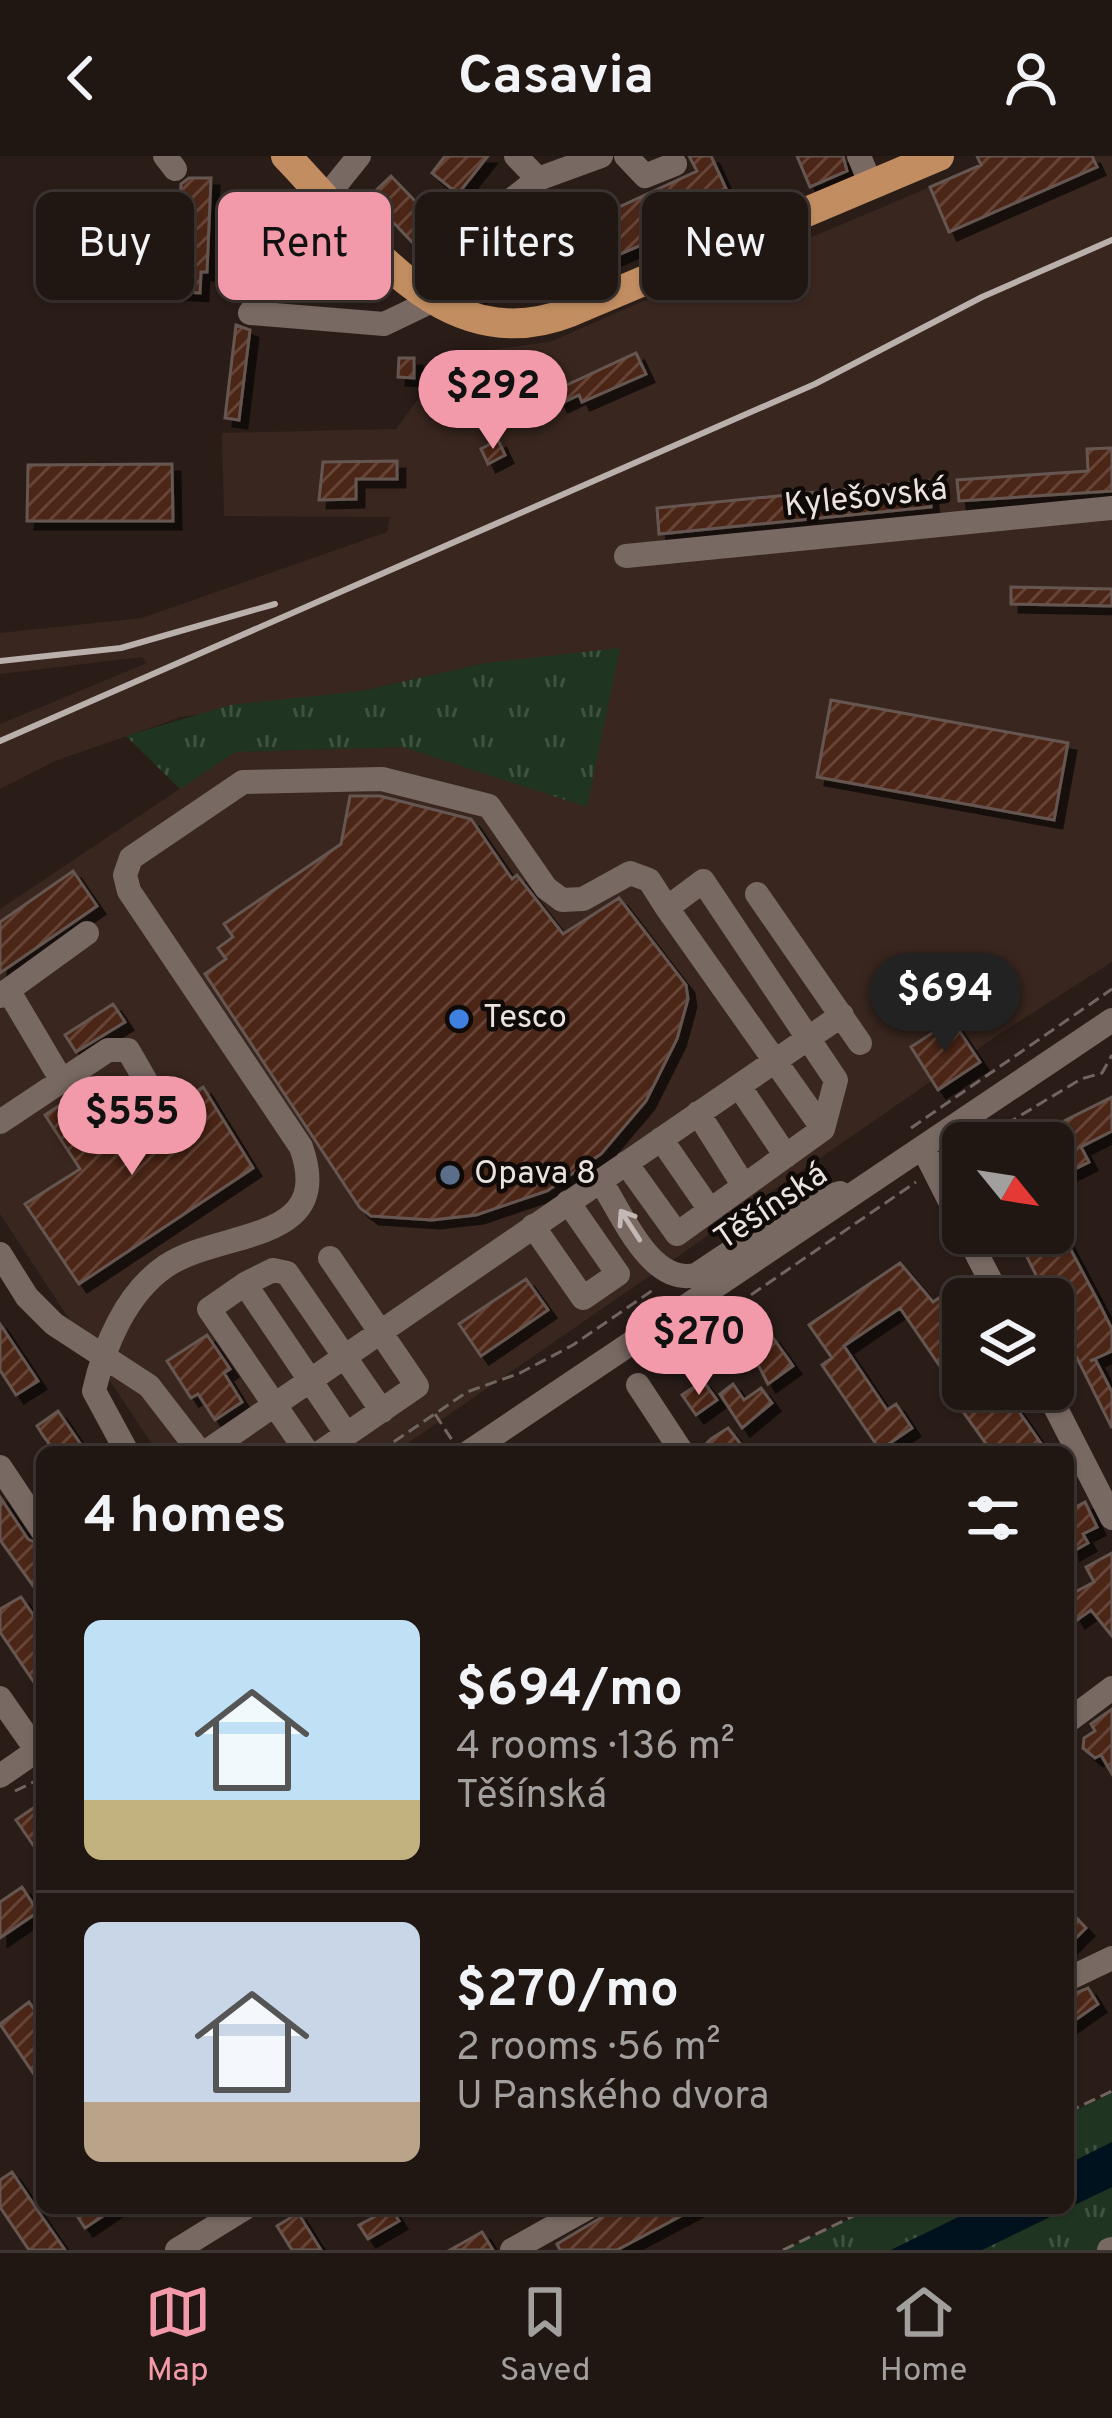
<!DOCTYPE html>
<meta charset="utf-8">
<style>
body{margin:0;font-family:Overpass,sans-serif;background:#281f1b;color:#f1f3f6;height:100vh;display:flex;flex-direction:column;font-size:45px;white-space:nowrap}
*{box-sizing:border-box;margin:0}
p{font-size:39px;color:#a29f9f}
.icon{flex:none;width:66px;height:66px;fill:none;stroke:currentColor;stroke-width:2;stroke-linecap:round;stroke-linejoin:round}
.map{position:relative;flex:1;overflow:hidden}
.panel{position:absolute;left:36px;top:1290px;width:1038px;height:768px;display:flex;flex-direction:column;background:#201612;border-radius:18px;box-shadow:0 3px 9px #0004,0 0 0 3px #3d3532}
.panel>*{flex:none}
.guide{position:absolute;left:36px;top:36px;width:1041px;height:108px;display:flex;gap:24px}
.needle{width:78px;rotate:120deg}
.buttons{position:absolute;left:942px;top:966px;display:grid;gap:24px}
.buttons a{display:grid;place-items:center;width:132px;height:132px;border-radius:18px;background:#201612;box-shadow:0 3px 9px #0004,0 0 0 3px #3d3532;font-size:60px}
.price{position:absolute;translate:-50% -102px;padding:0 27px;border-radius:42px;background:#f39aaa;color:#111;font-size:39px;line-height:78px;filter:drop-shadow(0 3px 6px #0008)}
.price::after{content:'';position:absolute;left:50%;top:72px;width:36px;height:27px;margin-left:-18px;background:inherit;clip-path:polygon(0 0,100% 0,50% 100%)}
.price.on{background:#222;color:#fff}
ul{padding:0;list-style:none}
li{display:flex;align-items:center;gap:36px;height:300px;padding:0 48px}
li+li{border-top:3px solid #3d3532}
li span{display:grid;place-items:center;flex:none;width:336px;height:240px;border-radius:18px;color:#555}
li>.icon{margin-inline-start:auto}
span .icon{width:144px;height:144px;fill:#fffc;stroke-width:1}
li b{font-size:51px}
h2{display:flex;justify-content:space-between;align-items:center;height:144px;padding:0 48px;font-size:51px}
.chip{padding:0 42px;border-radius:18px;background:#201612;box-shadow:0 3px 9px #0004,0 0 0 3px #3d3532;font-size:42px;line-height:108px}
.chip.on{background:#f39aaa;color:#111}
header{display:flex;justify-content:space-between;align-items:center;height:156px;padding:0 48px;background:#201612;font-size:54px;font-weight:700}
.menu{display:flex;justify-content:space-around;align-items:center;height:168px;border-top:3px solid #3d3532;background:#201612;font-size:33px;color:#a29f9f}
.menu a{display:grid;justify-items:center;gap:6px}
.menu .on{color:#f39aaa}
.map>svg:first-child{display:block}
.built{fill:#39261f}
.grass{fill:url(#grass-tufts)}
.water{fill:#01121f}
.building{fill:url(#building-hatch);stroke:#665751;stroke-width:3;filter:url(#shadow)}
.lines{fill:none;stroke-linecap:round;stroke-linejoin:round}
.path{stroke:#716661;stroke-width:3;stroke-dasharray:12 6;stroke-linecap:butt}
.minor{stroke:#796963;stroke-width:24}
.major{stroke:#c28e61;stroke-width:30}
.rail{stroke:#bab0ab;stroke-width:6}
.oneway{stroke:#c3b8b3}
.shop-dot{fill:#3f7fe0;stroke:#0f0907;stroke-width:4.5}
.service-dot{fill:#5c6f8a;stroke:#0f0907;stroke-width:4.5}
.labels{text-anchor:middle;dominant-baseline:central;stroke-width:9;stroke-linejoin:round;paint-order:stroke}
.street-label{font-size:33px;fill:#ebe2de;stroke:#0f0907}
.poi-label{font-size:33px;fill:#ebe2de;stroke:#0f0907;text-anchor:start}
</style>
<header><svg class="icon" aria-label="back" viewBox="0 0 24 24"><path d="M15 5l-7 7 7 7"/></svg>Casavia<svg class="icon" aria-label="person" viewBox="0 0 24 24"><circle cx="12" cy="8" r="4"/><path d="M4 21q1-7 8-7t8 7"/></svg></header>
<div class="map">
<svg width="1112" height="2094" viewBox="0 0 1112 2094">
<defs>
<pattern id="grass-tufts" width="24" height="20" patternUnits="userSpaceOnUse" patternTransform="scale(3)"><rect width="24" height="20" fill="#1f3521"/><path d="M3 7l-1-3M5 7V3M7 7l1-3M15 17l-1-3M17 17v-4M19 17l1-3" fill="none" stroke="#405241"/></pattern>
<pattern id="building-hatch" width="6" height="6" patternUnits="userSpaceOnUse" patternTransform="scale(3)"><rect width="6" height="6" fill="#4c2515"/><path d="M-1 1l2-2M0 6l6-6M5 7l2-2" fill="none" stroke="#664437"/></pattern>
<filter id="shadow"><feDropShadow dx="8" dy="8" stdDeviation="0" flood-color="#0009"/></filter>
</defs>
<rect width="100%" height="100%" fill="#2a1d18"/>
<path class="built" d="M979,0H1112V806L998,879L395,1296H157L0,1058V753L235,596L403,591L587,650L486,507L361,535L181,561L55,605L0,633V568L147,507L142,501L0,518V477L142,462L387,376L390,361L224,360L222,277L396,273L451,199L550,186L728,108L734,114L930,31L980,9Z"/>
<path class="grass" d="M620,492L587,651L403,591L235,596L180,633L126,580L230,549L361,535L486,507Z
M1112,1937V1986L1068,2008V1958Z
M1112,2031V2094H982Z
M872,2052H977L891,2094H784Z"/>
<path class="water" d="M1112,1986V2031L1068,2052V2008Z
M977,2052H1068L982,2094H891Z"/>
<path class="building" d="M445,0H488L458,38L432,17Z
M689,0H711L734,50L675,72L666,78L669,84L650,92L648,86L563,123L556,108L477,139L440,101L433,108L369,41L391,20L466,98L523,76L530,92L697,15Z
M797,0H843L847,15L810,31Z
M977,0H1092L1097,11L949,76L930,31L981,9Z
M189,22H211L207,116H201L200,137L155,134L157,93L178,94L181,28Z
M236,169L250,174L239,264L225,262Z
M636,197L646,218L582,246L579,239L560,248L554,235Z
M399,202H414V222L398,221Z
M498,284L505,299L488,308L481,293Z
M1112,292V335L959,345L957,324L1088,315L1087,293Z
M397,305V323H356V343L319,344L323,306Z
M172,308L173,365H27L28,309Z
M928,325L931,351L659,378L657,352Z
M1011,431L1112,433V450L1011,448Z
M831,544L1068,587L1054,664L817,621Z
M350,640H380L471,663L512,723L517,719L563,778L619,742L686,829L688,843L677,883L646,945L601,998L547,1035L476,1059L432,1064L371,1060L360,1052L205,818L226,803L218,792L233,781L224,768L341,688Z
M73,715L97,750L0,817V766Z
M113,848L125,866L76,896L65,879Z
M952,864L980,906L938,934L911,891Z
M203,931L253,1012L79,1128L25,1048L80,1013L45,959L86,932L121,985Z
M1112,941V975L1081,991L1089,1006L1053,1024V987H1020Z
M1015,1077H1062L1099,1147L1112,1173V1195L1090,1205L1095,1203L1112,1236V1272L1053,1154V1143H1048Z
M900,1107L933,1146L952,1133L963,1150V1244L900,1152L844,1190L887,1254L896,1248L912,1272L880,1294L822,1209L832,1202L809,1169Z
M526,1123L548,1154L481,1200L459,1168Z
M0,1168L38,1225L16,1239L0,1214Z
M207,1179L230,1213L224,1217L242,1246L215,1264L198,1238L191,1242L167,1205Z
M771,1179L793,1210L768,1228L750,1193Z
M703,1225L717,1244L696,1259L682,1239Z
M733,1228L744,1244L761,1232L772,1247L742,1272L720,1238Z
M998,1233H1003L1047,1296H992L964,1257Z
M58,1255L86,1296H55L42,1278L37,1270Z
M728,1272L747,1296H698L711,1283Z
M0,1341L28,1383L42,1390V1442L0,1384Z
M1085,1346L1097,1371L1083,1378L1088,1387L1072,1396L1068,1349L1070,1354Z
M1112,1397V1480L1091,1454L1077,1464L1068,1446V1440L1094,1426L1086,1411Z
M21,1441L42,1472V1538L0,1476V1453Z
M1112,1553V1618L1101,1599L1095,1602L1083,1592L1084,1582L1095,1575L1091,1568Z
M42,1646V1702L16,1664Z
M22,1731L38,1756L0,1782V1746Z
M1068,1753L1086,1772L1068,1790Z
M1088,1832L1098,1848L1068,1869V1840Z
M29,1846L42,1865V1930L0,1868Z
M12,2016L38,2055L65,2094H29L0,2051V2024Z
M72,2052H115L85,2072Z
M391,2052L399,2065L368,2083L359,2069Z
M617,2052H696L617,2094H560L557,2088Z
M298,2057L321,2094H292L277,2070Z
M482,2076L493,2094H450L475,2080Z"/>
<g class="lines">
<path class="path" d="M911,972L1112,833
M975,987L1081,923L1102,917L1112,899
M647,1210L916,1026
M435,1258L452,1284
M379,1296L467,1236L520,1217L573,1189L656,1132
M15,1635L42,1622
M1068,1956L1112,1935
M783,2094L870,2052"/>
<path class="minor" d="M165,0L175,13
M359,0L326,41L250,157L384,168L432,145
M516,0L538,23
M626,0L645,20L675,8
M859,0L871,29
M471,76L538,23L601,0
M626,400L1112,352
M757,738L860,887
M8,834L62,925
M0,840L87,777
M739,930L786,1000
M698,957L744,1030
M0,966L108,894H128L151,934
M661,983L710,1054
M923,992L963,1071
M626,1007L677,1078L823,973L667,752L703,725L836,924L823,973
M600,1024C622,1057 650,1130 696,1119L801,1049L840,1037
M533,1070L583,1142L618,1118L568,1046
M966,1077L1000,1143
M0,1098L27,1141L54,1168L149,1230L200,1296
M245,1128L273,1114L287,1117L382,1255
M638,1229L682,1296
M1046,1233L1112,1362
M127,1296L94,1235C104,1190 126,1137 166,1110C221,1073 336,1089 301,991L129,735L125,719L131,702L243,626L382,623L489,650L546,732L562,744L583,743L630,717L649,724L667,752
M206,1296L842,859
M307,1296L209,1153L245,1128L347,1279
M321,1296L417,1230L330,1102
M469,1296L1112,864
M0,1311L42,1374
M0,1542L37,1595
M1068,1565L1112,1532
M0,1620L42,1591
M1068,1823L1112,1802
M177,2094L245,2052
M512,2094L587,2052
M1109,2094L1112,2093"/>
<path class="major" d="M286,0C365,81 443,206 570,156L939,0"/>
<path class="rail" d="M0,505L121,492L275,448
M0,585L815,228L982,141L1112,84"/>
</g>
<defs><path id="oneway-shaft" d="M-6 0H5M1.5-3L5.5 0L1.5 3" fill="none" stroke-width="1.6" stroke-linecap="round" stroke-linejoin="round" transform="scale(3)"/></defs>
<use class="oneway" href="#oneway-shaft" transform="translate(630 1069) rotate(-123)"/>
<circle class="shop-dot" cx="459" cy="863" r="12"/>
<circle class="service-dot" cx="450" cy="1019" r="12"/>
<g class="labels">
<g class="street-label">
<text transform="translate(866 343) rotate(-6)">Kylešovská</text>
<text transform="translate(772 1052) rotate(-34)">Těšínská</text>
</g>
<g class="poi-label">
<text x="483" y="863">Tesco</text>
<text x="474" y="1019">Opava 8</text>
</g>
</g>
</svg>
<div class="buttons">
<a><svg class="needle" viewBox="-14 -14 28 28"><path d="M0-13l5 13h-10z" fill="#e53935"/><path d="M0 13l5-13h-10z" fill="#a29f9f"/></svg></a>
<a><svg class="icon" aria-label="layers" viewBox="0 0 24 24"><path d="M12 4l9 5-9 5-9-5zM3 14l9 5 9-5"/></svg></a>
</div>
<b class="price" style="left:493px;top:296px">$292</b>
<b class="price on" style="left:945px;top:899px">$694</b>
<b class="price" style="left:132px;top:1022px">$555</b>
<b class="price" style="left:699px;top:1242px">$270</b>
<div class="guide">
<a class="chip">Buy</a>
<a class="chip on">Rent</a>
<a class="chip">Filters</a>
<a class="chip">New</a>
</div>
<section class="panel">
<h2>4 homes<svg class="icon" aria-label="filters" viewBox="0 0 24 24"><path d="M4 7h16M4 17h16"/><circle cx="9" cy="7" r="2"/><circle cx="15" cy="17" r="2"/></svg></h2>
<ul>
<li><span style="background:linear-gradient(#bfe0f5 75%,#c2b280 0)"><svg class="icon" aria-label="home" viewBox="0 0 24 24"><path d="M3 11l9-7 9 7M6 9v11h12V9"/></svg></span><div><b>$694/mo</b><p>4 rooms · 136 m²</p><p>Těšínská</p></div></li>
<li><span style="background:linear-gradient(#c9d6e8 75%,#b9a48a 0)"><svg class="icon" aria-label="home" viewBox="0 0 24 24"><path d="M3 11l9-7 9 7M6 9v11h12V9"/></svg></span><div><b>$270/mo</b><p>2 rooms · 56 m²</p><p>U Panského dvora</p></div></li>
</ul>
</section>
</div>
<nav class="menu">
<a class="on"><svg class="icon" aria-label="map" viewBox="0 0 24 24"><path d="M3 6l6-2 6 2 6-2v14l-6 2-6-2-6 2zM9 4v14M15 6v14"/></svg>Map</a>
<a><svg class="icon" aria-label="saved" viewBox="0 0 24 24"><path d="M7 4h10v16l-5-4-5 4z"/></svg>Saved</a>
<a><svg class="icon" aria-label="home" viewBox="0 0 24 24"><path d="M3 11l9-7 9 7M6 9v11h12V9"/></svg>Home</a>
</nav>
